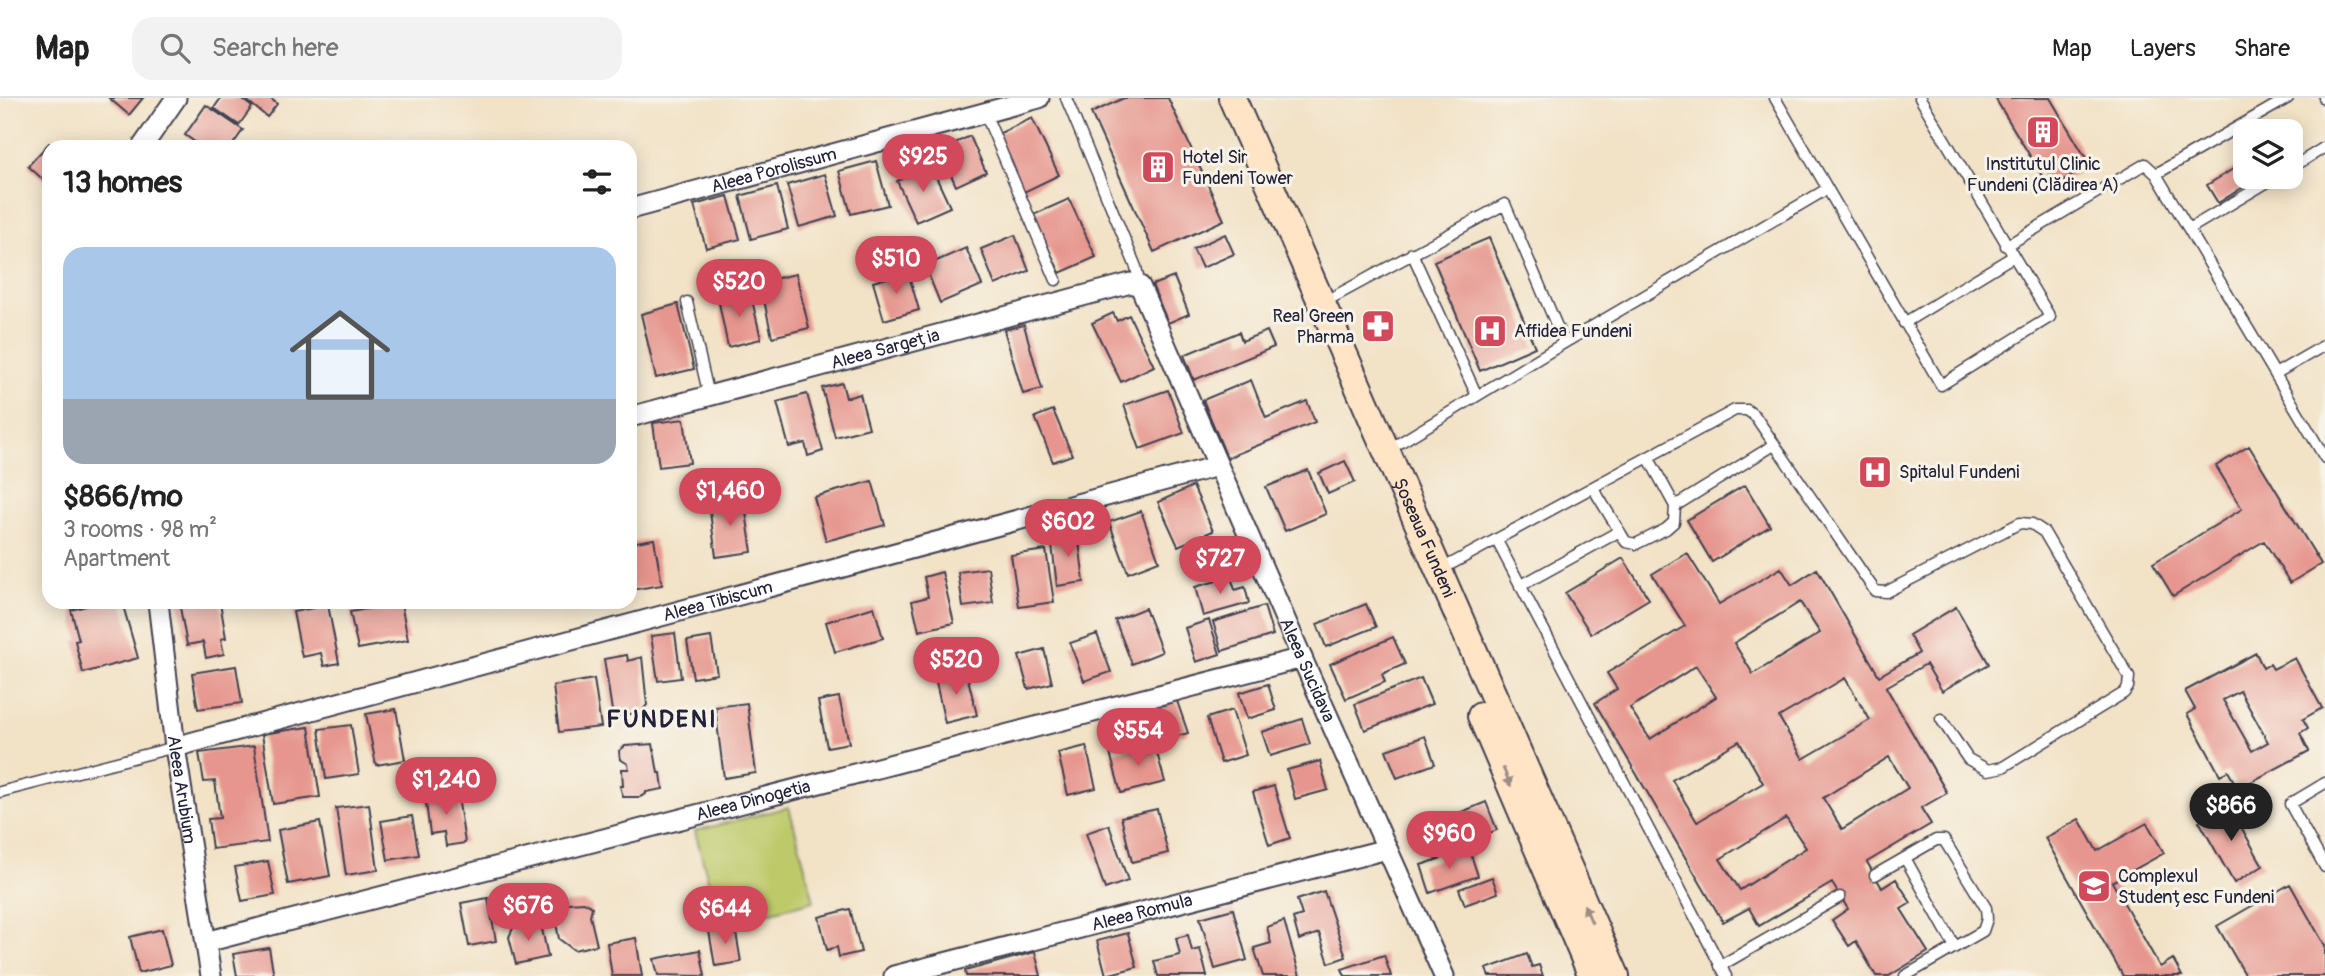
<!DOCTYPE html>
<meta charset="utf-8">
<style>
body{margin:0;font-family:Pangolin,sans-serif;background:#f2f2f2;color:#222;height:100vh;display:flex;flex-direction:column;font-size:26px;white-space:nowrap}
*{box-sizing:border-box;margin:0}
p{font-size:23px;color:#767676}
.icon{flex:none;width:38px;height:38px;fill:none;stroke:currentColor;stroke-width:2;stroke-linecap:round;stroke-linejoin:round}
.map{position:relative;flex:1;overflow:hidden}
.panel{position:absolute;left:42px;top:42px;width:595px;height:469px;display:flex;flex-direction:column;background:#fff;border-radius:21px;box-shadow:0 4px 18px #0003}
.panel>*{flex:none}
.fabs{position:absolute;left:2233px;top:21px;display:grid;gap:14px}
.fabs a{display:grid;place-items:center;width:70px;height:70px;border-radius:14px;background:#fff;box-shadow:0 4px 18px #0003;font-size:35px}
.price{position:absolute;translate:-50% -60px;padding:0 16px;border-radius:24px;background:#d1495b;color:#fff;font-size:23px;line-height:46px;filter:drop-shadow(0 2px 4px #0008)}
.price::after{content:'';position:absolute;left:50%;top:42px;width:21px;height:16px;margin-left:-10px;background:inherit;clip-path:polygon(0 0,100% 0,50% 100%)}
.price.selected{background:#222;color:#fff}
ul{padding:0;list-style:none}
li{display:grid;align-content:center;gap:14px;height:371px;padding:0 21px}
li+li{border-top:2px solid #e0e0e0}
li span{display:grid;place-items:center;height:217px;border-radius:21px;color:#555}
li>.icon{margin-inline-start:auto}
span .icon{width:126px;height:126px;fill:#fffc;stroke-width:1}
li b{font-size:30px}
h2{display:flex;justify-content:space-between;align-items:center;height:84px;padding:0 21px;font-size:30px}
header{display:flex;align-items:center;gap:42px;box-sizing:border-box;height:98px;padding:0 35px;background:#fff;border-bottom:2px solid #e0e0e0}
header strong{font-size:33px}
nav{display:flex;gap:38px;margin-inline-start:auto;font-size:24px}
.search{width:490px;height:63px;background:#f2f2f2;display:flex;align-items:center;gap:18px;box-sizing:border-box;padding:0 24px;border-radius:21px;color:#767676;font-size:26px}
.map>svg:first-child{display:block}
.green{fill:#beca6b;stroke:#707653;stroke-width:2}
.building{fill:#e6968e;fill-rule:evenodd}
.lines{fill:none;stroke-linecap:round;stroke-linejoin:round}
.service-casing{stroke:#413f50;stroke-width:13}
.minor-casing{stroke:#413f50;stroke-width:23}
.secondary-casing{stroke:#413f50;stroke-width:30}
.service{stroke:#fff;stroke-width:10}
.minor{stroke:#fff;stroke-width:19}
.secondary{stroke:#ffe4c6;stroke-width:26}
.oneway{fill:#9c8d87}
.labels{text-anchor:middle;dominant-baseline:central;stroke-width:6;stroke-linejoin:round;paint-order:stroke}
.poi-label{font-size:18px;fill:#22223b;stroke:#f7f3e8;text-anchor:start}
.street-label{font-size:18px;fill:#22223b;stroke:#f7f3e8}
.district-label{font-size:24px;font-weight:bold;letter-spacing:2px;fill:#22223b;stroke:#f7f3e8}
</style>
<header>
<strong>Map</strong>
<div class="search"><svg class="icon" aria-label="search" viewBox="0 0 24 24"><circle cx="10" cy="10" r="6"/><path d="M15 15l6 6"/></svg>Search here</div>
<nav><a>Map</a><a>Layers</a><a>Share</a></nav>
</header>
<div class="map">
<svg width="2325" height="878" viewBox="0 0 2325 878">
<rect width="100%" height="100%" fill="#f7f3e8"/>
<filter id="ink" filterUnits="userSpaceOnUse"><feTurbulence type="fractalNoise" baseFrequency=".0143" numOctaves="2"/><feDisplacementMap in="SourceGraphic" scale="14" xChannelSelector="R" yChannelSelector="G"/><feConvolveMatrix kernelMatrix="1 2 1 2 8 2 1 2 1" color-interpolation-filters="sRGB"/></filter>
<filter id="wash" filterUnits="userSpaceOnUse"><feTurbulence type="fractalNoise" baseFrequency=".00686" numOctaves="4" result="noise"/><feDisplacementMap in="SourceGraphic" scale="28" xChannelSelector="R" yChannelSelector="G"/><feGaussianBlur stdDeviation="1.57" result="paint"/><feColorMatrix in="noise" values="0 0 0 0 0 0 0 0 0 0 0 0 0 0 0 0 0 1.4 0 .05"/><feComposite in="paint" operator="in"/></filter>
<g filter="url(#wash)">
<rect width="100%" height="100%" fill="#f2e2c6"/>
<path class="green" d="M789,709L814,803L720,827L695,733Z"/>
<g id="blocks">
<path class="building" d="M109,0H143L129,17Z
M221,0H240L252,9L239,27L214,10Z
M244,0H270L277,6L267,19Z
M1124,0H1168L1224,122L1154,154L1091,15Z
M1995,0H2050L2090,67L2050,91Z
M206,7L243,32L231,49H202L185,37Z
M1032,20L1059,77L1024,94L996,37Z
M970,38L986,74L956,88L940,52Z
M49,45L54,49H49V87L28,68Z
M876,63L888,107L851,116L839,73Z
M931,68L950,109L916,124L897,83Z
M2238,68L2248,86L2218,105L2207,87Z
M825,76L837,118L799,129L787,87Z
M777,88L788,131L751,141L740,98Z
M728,98L740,141L706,150L694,107Z
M1069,101L1096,159L1060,175L1033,117Z
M1225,136L1234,156L1202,170L1193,151Z
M1015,137L1029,173L995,187L981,151Z
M1489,140L1535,249L1480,273L1434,163Z
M966,150L982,187L940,205L925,168Z
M908,174L919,212L884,222L873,184Z
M796,176L809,230L772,239L760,184Z
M1174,179L1189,216L1168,225L1152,187Z
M750,193L761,241L728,249L718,200Z
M678,206L694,271L656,280L641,216Z
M1113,215L1117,223L1129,217L1154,268L1121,284L1092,225Z
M1024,227L1042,291L1023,296L1004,232Z
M1267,233L1274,249L1194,282L1184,257L1239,234L1242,243Z
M1251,282L1266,320L1307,303L1315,324L1227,360L1203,302Z
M842,285L846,300L860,296L869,330L835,339L822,290Z
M1168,292L1184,335L1140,351L1124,307Z
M807,296L823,353L808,358L805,345L789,349L777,304Z
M1053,312L1072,357L1053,364L1035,319Z
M684,321L690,365L659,369L653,325Z
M2249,348L2321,466L2290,485L2264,443L2173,498L2153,465L2242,411L2216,368Z
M1345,363L1355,384L1328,396L1319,375Z
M1308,372L1326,416L1285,433L1266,389Z
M872,383L885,427L826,443L814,399Z
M1745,387L1770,428L1712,464L1687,422Z
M1193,388L1213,433L1178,448L1158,404Z
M744,401L752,454L716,459L709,406Z
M1141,413L1159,463L1128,475L1109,424Z
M1078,435L1084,484L1057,488L1051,439Z
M654,441L662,487L630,492V445Z
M1046,452L1054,504L1019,509L1011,457Z
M1687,455L1719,506L1781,470L1792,487L1817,471L1879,578L1919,555L1909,537L1956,509L1989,566L1942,593L1926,566L1886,589L1947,695L1921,710L1931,726L1867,764L1882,790L1896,781L1911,805L1901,811L1928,854L1889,878H1876L1856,843L1849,848L1832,822L1848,811L1832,785L1759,828L1749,810L1723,824L1595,605L1617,591L1607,575L1685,528L1652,476ZM1800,504L1820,535L1753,576L1734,545ZM1696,568L1716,599L1650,641L1630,610ZM1845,580L1870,622L1803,661L1779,619ZM1739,643L1763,685L1697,724L1672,682ZM1889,659L1908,690L1842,731L1823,700ZM1786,720L1806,750L1740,792L1720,761Z
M1623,460L1649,501L1591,536L1565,495Z
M988,470L993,505L963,509L958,474Z
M942,474L954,525L919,533L912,503L928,499L924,479Z
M1231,479L1235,492L1245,489L1249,505L1203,518L1195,489Z
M101,504H122L138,560L83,575L75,543L79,542L71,512Z
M179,504H220L226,540L221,541L224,556L206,560L203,544L187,547Z
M401,505L408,542L358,551L350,514Z
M1366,506L1376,529L1326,549L1317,526Z
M328,507L339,565L324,568L321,555L302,559L293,514Z
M1264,508L1273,537L1222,553L1213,524Z
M874,509L883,540L835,554L826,524Z
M1145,510L1162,554L1132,566L1115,522Z
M1209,522L1220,556L1196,564L1185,530Z
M675,535L681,580L658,583L651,538Z
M1097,536L1111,574L1084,583L1070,545Z
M711,539L717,576L693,580L687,543Z
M1393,539L1405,566L1382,576L1385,584L1346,601L1330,566Z
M1044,551L1052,585L1028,591L1019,558Z
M2256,555L2263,570L2270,566L2273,571L2295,560L2322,610L2303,621L2308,630L2300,635L2309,653L2238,691L2228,673L2220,677L2187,616L2195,611L2185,593ZM2240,593L2268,644L2252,653L2223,602Z
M627,557L628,563L642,559L647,607L641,614L613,619L604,561Z
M236,568L242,605L198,611L192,575Z
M966,573L977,617L945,625L935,580Z
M1421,580L1432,606L1365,632L1355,606Z
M594,581L601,629L559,634L553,588Z
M1268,586L1276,612L1247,621L1239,595Z
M839,599L849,645L827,649L818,603Z
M1177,603L1188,635L1170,640L1159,608Z
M747,605L756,675L724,680L715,609Z
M396,611L405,662L376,667L366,616Z
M1232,612L1246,657L1221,665L1207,620Z
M1302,621L1310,646L1270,658L1262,634Z
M351,627L359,676L326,681L319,631Z
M309,629L320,699L273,706L262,636Z
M1425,638L1435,666L1397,680L1386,652Z
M1154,644L1165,684L1121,695L1110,655Z
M653,646L658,675H661L663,691L646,694V696L640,699H623L620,688H623L622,671H629L628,666L620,661L619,653L625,648Z
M254,648L268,744L212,751L208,721L220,720L215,683L204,684L199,655Z
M1086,648L1096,690L1068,697L1058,655Z
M1320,663L1328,692L1295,701L1287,672Z
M1274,688L1290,740L1269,747L1253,694Z
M457,692L465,745L446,748L444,734L430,736L425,697Z
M1486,704L1497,732L1444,753L1432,726Z
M369,706L378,772L346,777L336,710Z
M2228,706L2263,768L2234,785L2199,723Z
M1157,711L1168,755L1132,764L1121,719Z
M412,718L419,757L388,762L381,723Z
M2079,721L2097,753L2147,725L2164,755L2112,784L2160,869L2173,861L2182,878H2123L2045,740Z
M320,724L330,778L288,786L278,732Z
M1109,727L1128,783L1105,791L1086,735Z
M1469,751L1478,778L1430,795L1421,767Z
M268,763L275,797L242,803L235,769Z
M1492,779L1498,795L1465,807L1459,791Z
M2290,786L2325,848V878H2246L2217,828Z
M1324,793L1346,859L1329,865L1319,835L1299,842L1293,820L1302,817L1297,802Z
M488,800L496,843L469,848L461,805Z
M584,804L592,809L590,818L597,847L574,852L559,841L553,809L568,805Z
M850,811L861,854L839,859L837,849L827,852L819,819Z
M1233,811L1247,862L1215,871L1200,820Z
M1284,823L1300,878H1263L1254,850L1271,845L1267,829Z
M534,825L542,831L548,859L516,866L509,839L513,830Z
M735,829L741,864L715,868L709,833Z
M162,831L171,867L139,875L130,839Z
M1128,835L1137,869L1106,877L1097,843Z
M1188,837L1192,853L1200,851L1207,878H1158L1154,863L1180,857L1176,840Z
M636,840L642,878H612L607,845Z
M269,850L274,878H237L233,856Z
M700,852L705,878L658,877L654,861Z
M1035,854L1041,878H966L965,873Z
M1527,856L1532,869L1539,867L1543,878H1489L1486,871Z
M1384,857L1391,878H1345L1342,871Z"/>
</g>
</g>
<g filter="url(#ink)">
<use href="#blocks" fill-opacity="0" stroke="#413f50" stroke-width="2"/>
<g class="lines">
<g class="service-casing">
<path id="service" d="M1066,0L1136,169L1140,188
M1775,0L1941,287L2050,219L1920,0
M2324,0L2325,1
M985,15L1056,182
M2291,70L2325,49
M2156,76L2288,0
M2189,131L2276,79
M2006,148L2145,66L2156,76L2325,360
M1412,155L1477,298
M687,204L709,298
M1324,204L1505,106L1564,245
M1904,225L2012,159
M2275,276L2325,247
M1388,352L1564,245L1827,91
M1593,390L1626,444L1636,446L1666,431L1674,424L1675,408L1648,359
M1675,408L1774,347
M1496,441L1726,878
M1440,472L1735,312H1747L1755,318L1875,493L1886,494L2020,425L2032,426L2044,434L2129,579L2128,589L2124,595L2003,669L1988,672L1968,661L1941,621
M1520,488L1618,434
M2325,685L2290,706L2325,769
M0,694L175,649
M1905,760L1955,849
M1875,777L1936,742H1944L1986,810L1987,821L1983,833L1905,878
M1720,868L1840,799"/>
</g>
<g class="minor-casing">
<g id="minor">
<path d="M142,49L176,0"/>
<path id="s1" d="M630,111L1039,0"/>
<path id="s2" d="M630,319L1131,185L1140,188L1302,560L1444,878"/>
<path id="s3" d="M158,504L175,649L211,878"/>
<path id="s4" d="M175,649L1218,368"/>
<path id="s5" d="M206,844L1302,560"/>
<path id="s6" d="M894,878L1387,751"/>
</g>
</g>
<g class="secondary-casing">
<g id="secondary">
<path id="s7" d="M1232,0L1616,878"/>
<path d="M1481,618L1592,878"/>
</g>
</g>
<use href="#service" class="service"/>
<use href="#minor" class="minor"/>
<use href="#secondary" class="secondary"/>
</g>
<defs><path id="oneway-solid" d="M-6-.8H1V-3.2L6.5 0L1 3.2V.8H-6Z" transform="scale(1.75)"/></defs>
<g class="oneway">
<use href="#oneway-solid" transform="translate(1507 679) rotate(67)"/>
<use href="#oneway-solid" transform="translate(1588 816) rotate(-114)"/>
</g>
</g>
<defs>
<g id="building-square" transform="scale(1.75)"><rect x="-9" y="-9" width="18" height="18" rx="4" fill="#d1495b" stroke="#f7f3e8"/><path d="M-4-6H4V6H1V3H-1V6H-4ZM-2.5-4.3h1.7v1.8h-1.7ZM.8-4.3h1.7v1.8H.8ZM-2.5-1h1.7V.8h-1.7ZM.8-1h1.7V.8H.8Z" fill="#fff"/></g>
<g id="pharmacy-square" transform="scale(1.75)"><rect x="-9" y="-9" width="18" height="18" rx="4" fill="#d1495b" stroke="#f7f3e8"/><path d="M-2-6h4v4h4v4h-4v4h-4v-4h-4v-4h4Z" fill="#fff"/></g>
<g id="hospital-square" transform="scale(1.75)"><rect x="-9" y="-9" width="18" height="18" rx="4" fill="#d1495b" stroke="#f7f3e8"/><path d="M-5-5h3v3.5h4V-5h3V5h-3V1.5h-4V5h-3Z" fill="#fff"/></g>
<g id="university-square" transform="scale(1.75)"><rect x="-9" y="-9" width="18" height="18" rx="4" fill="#d1495b" stroke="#f7f3e8"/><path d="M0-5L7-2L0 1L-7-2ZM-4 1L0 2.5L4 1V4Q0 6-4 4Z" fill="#fff"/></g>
</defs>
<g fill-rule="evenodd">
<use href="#building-square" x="2043" y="34"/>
<use href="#building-square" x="1158" y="69"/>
<use href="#pharmacy-square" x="1378" y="228"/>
<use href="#hospital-square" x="1490" y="233"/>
<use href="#hospital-square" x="1875" y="374"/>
<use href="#university-square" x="2094" y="788"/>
</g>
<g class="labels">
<g class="poi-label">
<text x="1182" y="59">Hotel Sir<tspan x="1182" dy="21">Fundeni Tower</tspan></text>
<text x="2043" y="66" text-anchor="middle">Institutul Clinic<tspan x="2043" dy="21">Fundeni (Clădirea A)</tspan></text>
<text x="1354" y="218" text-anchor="end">Real Green<tspan x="1354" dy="21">Pharma</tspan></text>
<text x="1514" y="233">Affidea Fundeni</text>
<text x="1899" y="374">Spitalul Fundeni</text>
<text x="2118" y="778">Complexul<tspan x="2118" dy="21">Studențesc Fundeni</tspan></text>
</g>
<g class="street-label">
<text stroke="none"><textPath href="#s1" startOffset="149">Aleea Porolissum</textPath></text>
<text stroke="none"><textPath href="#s2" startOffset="264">Aleea Sargeția</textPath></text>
<text stroke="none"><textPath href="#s7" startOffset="480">Șoseaua Fundeni</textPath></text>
<text stroke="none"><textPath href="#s4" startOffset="562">Aleea Tibiscum</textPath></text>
<text stroke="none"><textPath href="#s2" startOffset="947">Aleea Sucidava</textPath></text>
<text stroke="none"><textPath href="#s3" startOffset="189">Aleea Arubium</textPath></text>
<text stroke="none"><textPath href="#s5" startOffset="565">Aleea Dinogetia</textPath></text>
<text stroke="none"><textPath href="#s6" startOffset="256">Aleea Romula</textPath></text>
</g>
<g class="district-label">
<text x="662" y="621">FUNDENI</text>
</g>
</g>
</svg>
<div class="fabs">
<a><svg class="icon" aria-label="layers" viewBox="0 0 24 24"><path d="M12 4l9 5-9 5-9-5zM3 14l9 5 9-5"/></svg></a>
</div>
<b class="price" style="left:923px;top:96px">$925</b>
<b class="price" style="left:896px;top:198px">$510</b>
<b class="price" style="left:739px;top:221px">$520</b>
<b class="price" style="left:730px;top:430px">$1,460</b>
<b class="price" style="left:1068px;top:461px">$602</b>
<b class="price" style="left:1220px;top:498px">$727</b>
<b class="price" style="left:956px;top:599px">$520</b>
<b class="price" style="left:1138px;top:670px">$554</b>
<b class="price" style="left:446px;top:719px">$1,240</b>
<b class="price selected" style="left:2231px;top:745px">$866</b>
<b class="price" style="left:1449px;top:773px">$960</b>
<b class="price" style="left:528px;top:845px">$676</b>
<b class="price" style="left:725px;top:848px">$644</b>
<section class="panel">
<h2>13 homes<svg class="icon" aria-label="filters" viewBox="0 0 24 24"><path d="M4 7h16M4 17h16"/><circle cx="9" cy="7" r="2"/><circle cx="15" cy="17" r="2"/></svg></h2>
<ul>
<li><span style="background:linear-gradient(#a9c7e8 70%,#9aa5b1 0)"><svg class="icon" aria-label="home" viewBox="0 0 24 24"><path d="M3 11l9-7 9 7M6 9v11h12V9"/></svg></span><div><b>$866/mo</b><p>3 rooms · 98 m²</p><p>Apartment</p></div></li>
</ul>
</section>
</div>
